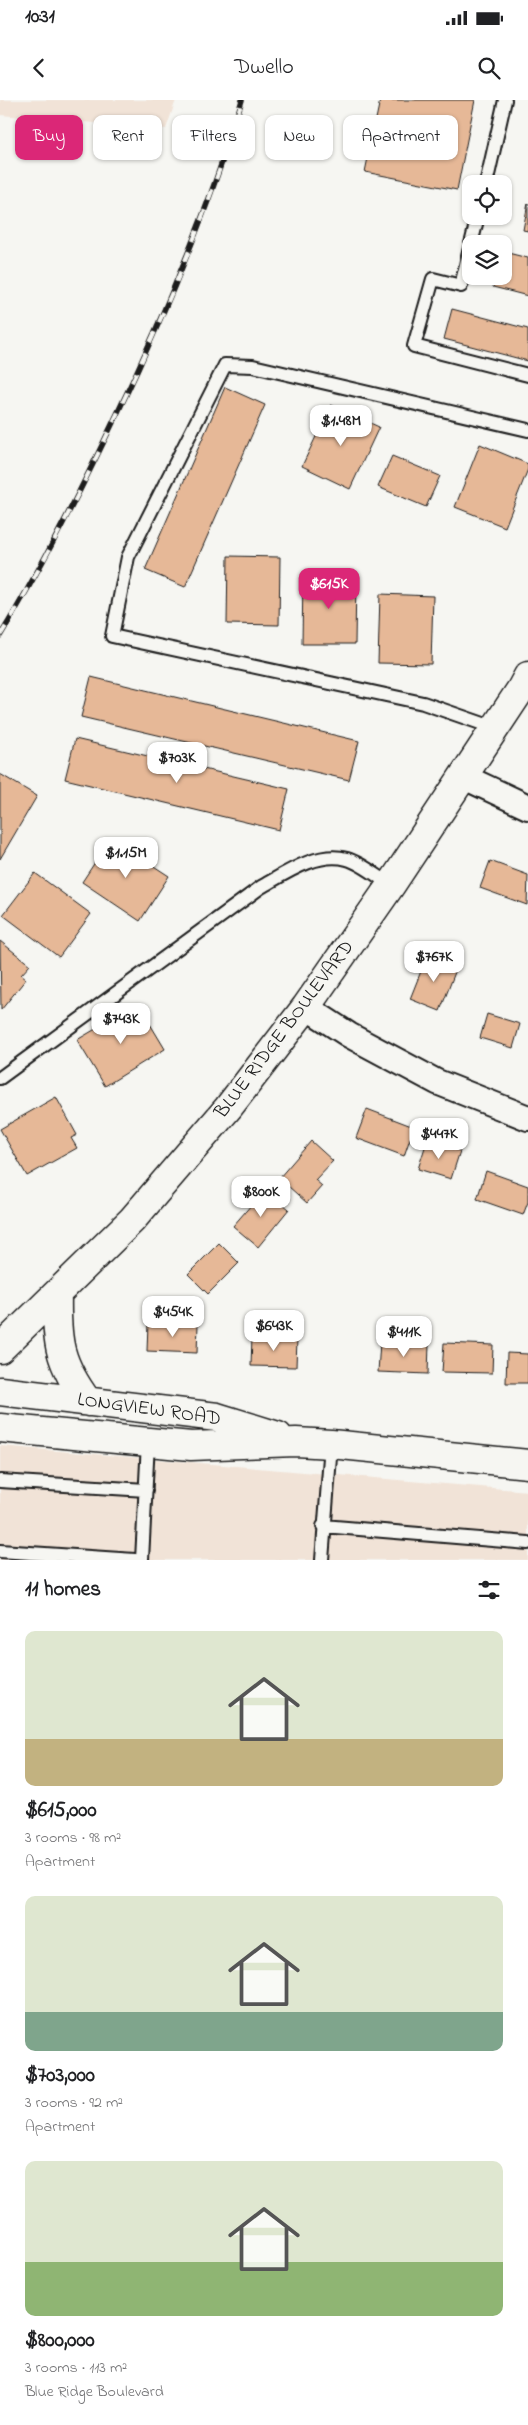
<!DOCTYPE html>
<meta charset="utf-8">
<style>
body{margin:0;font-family:"Indie Flower",sans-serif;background:#f2f2f2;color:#202124;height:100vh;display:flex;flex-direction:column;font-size:19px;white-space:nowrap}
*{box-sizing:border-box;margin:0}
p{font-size:16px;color:#757577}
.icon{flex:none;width:28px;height:28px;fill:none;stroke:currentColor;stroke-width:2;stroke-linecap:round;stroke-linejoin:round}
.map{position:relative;height:1460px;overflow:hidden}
.details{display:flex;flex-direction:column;background:#fff;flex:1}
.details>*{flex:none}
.banner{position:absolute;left:15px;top:15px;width:499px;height:45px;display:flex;gap:10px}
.controls{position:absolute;left:462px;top:75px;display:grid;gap:10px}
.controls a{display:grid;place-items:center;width:50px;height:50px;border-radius:10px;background:#fff;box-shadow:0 1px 4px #0004;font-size:25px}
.price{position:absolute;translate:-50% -42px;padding:0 11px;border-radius:10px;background:#fff;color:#222;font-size:16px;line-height:32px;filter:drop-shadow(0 1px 2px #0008)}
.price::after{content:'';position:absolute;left:50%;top:30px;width:15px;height:11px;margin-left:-8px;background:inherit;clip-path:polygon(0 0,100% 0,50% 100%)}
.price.active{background:#db2777;color:#fff}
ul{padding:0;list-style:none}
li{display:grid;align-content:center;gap:10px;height:265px;padding:0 25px}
li span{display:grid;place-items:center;height:155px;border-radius:10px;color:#555}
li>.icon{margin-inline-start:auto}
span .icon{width:90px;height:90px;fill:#fffc;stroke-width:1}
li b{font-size:21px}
h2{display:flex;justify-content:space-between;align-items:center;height:60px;padding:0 25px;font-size:21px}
.tag{padding:0 18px;border-radius:10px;background:#fff;box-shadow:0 1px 4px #0004;font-size:18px;line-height:45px}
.tag.active{background:#db2777;color:#fff}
.status{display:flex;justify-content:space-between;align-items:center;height:35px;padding:0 25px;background:#fff;direction:ltr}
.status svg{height:14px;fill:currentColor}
header{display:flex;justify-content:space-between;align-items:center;height:65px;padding:0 25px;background:#fff;font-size:22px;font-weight:600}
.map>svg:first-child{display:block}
.built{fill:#f1e3d7}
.building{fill:#e6b897;stroke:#1c1c1c}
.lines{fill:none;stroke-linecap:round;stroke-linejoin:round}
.service-casing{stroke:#1c1c1c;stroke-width:16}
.minor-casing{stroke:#1c1c1c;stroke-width:28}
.secondary-casing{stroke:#1c1c1c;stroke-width:31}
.service{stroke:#f6f6f2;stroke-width:12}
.minor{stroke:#f6f6f2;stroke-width:24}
.secondary{stroke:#f6f6f2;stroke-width:28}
.rail-casing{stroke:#1c1c1c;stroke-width:5.5}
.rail{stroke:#f6f6f2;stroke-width:4;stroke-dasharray:11;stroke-linecap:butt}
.labels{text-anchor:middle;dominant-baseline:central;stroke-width:5;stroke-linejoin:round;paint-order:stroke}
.street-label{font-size:20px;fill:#1c1c1c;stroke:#f6f6f2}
</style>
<div class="status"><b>10:31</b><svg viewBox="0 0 49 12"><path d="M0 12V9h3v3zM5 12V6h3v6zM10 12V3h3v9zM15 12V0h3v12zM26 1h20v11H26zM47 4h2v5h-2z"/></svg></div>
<header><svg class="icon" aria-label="back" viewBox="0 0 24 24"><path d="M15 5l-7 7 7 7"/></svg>Dwello<svg class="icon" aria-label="search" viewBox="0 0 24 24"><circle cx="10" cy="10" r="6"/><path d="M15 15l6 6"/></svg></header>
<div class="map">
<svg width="528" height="1460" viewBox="0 0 528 1460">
<rect width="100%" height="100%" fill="#f6f6f2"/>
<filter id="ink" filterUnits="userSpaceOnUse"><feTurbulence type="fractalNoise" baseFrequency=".02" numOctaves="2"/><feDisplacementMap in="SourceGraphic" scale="10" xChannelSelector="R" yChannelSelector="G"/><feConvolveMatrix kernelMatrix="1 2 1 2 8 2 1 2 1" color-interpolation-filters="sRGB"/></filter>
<g filter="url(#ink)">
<path class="built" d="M0,0H176L166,29L0,15Z
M0,1346L528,1391V1460H0Z"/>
<path class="building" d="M380,0H475L457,90L365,72Z
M528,103V131L523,130Z
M504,152L528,158V196L493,187L495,176H504Z
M452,209L528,229V261L444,239Z
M225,287L265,305L185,487L145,470Z
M331,305L379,327L350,389L302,366Z
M480,344L528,364V369L505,427L455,407Z
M392,356L440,376L426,407L378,387Z
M228,456L280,457L279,525L227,524Z
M303,476L356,477L355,544H302Z
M380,494L433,496L431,564L378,563Z
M91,577L359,641L349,680L81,617Z
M75,639L289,689L279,730L65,679Z
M0,674L37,696L0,759Z
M111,738L169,776L140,821L82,782Z
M490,761L528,775L527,805L480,788Z
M35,773L91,814L59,857L3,815Z
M0,841L30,865L21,875L26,879L1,910Z
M427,856L457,867L440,911L410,899Z
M138,904L165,949L105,986L77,940Z
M487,914L520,924L513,948L480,938Z
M56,997L77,1035L71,1038L77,1048L27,1076L0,1029Z
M367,1009L414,1027L404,1056L356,1038Z
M311,1041L333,1061L315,1080L322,1086L307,1103L279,1078Z
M427,1041L460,1051L451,1079L418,1069Z
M486,1071L528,1086V1102L523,1115L477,1099Z
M265,1089L289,1109L258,1147L233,1126Z
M219,1143L239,1163L208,1194L188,1174Z
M148,1223L198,1224L197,1253L147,1251Z
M252,1237L297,1238L296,1267L251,1266Z
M380,1242L429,1244L428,1274L378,1272Z
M444,1243L493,1245L492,1273L442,1272Z
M507,1253L528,1254V1283H506Z"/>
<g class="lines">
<g class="service-casing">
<path id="service" d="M486,84L505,0
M471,144L461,186L433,179L414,246L528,275
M471,144L478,116
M495,628L423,603L112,536L128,457L225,265L253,266L528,330
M0,978L261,787C286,773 317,751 347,759C362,763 378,777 391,785
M0,1381L146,1390
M323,1426L528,1443
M0,1451L135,1460
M142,1460L148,1342
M322,1460L331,1344"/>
</g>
<g class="minor-casing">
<path id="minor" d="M462,676L528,707
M306,907L349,935L437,982L528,1018"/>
</g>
<g class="secondary-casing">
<path id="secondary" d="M57,1194C56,1242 59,1263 88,1302
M0,1249L132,1120L228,1008L306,907L391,785L521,589L528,576
M0,1291L217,1317L278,1336
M0,1328L191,1346L296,1342L331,1344L528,1364"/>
</g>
<use href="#service" class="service"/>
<use href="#minor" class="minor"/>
<use href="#secondary" class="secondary"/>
<g class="rail-casing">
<path id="rail" d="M0,536C44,464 82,388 118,312C166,211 210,107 242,0"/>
</g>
<use href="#rail" class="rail"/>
</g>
</g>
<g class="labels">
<g class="street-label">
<text transform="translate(285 930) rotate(-53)">BLUE RIDGE BOULEVARD</text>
<text transform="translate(149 1310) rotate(8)">LONGVIEW ROAD</text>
</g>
</g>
</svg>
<div class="controls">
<a><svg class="icon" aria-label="locate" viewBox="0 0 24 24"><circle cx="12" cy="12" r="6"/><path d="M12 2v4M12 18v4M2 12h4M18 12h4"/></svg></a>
<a><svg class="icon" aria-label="layers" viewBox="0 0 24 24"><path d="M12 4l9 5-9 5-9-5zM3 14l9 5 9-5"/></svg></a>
</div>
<b class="price" style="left:341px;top:347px">$1.48M</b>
<b class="price active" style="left:329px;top:510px">$615K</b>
<b class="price" style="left:177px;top:684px">$703K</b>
<b class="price" style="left:126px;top:779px">$1.15M</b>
<b class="price" style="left:434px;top:883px">$767K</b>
<b class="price" style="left:121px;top:945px">$743K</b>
<b class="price" style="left:439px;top:1060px">$447K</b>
<b class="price" style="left:261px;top:1118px">$800K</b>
<b class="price" style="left:173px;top:1238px">$454K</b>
<b class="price" style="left:274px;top:1252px">$643K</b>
<b class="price" style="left:404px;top:1258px">$411K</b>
<div class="banner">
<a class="tag active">Buy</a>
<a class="tag">Rent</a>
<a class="tag">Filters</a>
<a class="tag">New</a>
<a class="tag">Apartment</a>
</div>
</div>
<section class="details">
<h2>11 homes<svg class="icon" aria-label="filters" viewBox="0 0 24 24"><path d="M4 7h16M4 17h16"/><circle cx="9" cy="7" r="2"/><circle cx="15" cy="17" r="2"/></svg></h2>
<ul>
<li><span style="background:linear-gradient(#dfe7d0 70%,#c2b280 0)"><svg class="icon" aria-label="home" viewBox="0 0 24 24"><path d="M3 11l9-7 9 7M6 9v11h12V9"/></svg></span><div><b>$615,000</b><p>3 rooms · 98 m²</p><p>Apartment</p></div></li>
<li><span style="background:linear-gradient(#dfe7d0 75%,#7fa58c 0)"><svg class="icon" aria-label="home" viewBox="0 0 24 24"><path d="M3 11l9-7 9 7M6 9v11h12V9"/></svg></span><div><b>$703,000</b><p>3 rooms · 92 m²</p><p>Apartment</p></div></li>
<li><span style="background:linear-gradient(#dfe7d0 65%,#8fb573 0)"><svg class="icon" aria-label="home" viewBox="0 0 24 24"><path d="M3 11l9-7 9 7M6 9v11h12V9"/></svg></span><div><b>$800,000</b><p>3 rooms · 113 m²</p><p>Blue Ridge Boulevard</p></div></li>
</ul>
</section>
